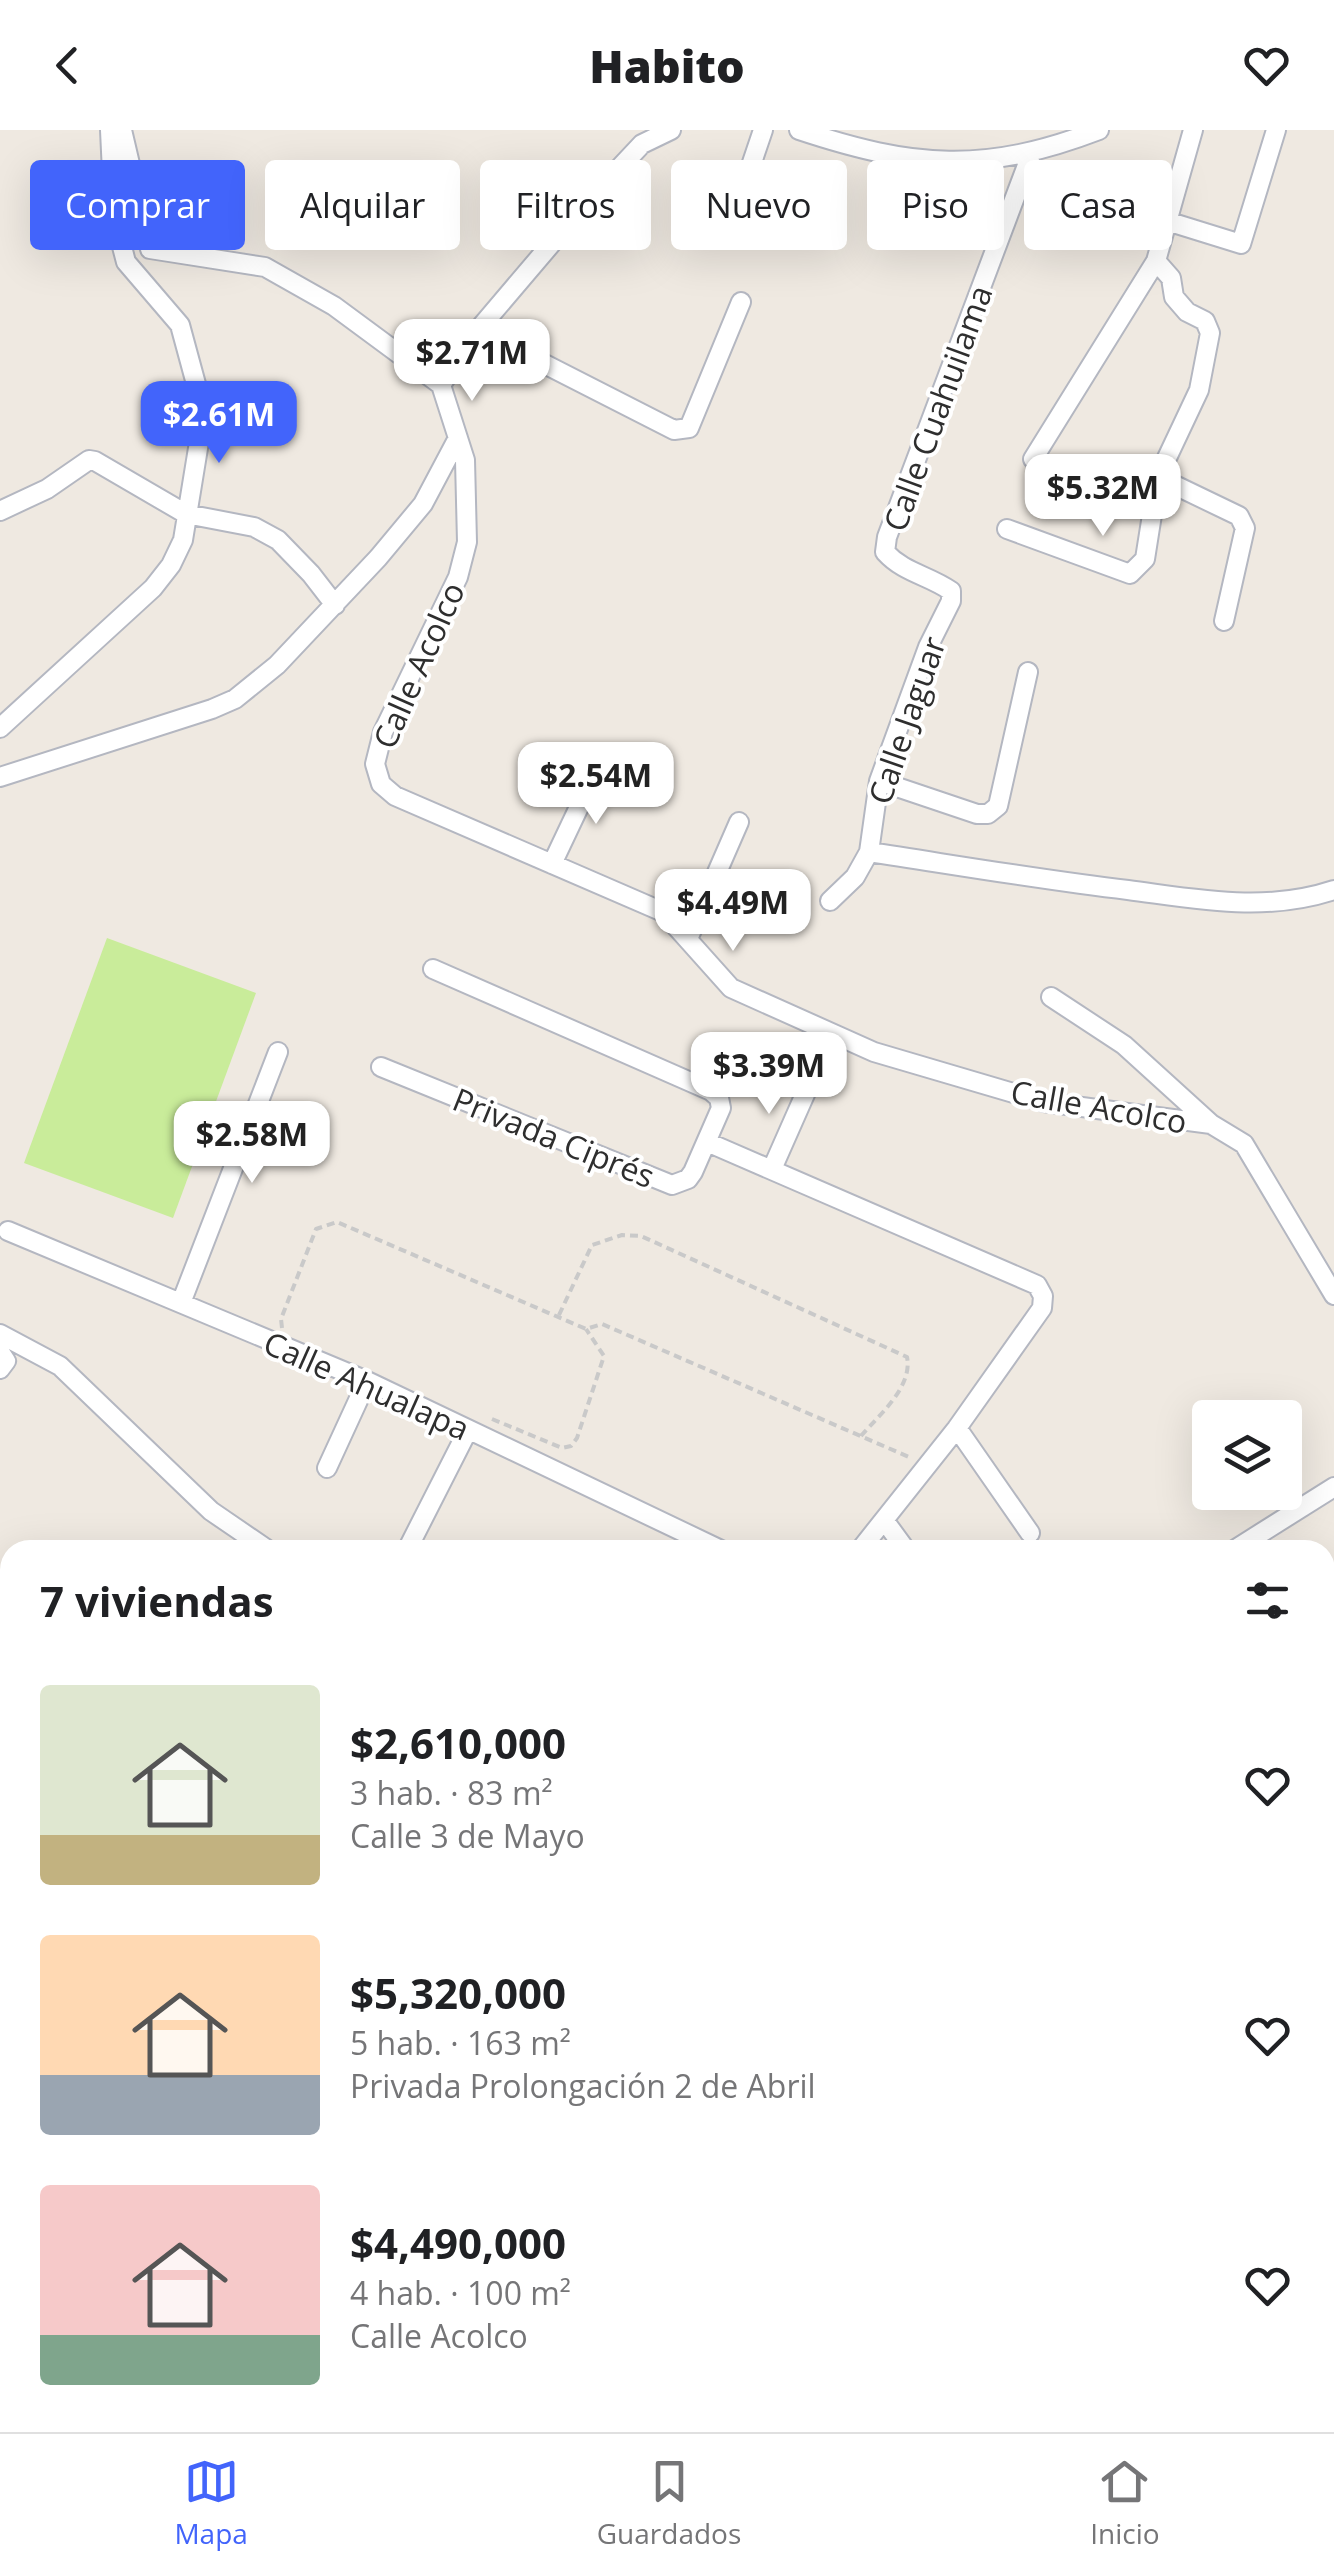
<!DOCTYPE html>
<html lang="es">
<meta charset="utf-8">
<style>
body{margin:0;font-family:"Open Sans",sans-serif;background:#f2f2f2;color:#202124;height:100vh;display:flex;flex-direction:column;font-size:38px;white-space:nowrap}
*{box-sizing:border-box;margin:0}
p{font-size:32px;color:#757577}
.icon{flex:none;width:55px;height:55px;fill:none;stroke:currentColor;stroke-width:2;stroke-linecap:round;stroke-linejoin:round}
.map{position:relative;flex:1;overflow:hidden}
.drawer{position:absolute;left:0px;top:1410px;width:1335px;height:892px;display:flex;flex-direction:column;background:#fff;border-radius:30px 30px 0 0;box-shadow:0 10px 40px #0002}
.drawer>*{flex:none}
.hud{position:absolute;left:30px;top:30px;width:1275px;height:90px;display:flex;gap:20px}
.tools{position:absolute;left:1192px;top:1270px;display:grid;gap:20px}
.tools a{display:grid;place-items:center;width:110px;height:110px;border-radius:10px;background:#fff;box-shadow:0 10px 40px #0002;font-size:50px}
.price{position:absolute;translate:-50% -85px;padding:0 22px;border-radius:20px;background:#fff;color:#222;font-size:32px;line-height:65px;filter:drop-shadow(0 2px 5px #0008)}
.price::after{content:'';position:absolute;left:50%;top:60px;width:30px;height:22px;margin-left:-15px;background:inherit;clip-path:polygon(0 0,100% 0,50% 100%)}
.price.selected{background:#4264fb;color:#fff}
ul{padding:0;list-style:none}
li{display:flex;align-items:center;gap:30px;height:250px;padding:0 40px}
li span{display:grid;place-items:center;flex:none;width:280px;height:200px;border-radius:10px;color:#555}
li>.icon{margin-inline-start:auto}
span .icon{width:120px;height:120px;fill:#fffc;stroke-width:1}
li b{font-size:42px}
h2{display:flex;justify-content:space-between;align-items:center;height:120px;padding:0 40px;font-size:42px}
.pill{padding:0 35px;border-radius:10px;background:#fff;box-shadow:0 10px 40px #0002;font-size:35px;line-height:90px}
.pill.selected{background:#4264fb;color:#fff}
header{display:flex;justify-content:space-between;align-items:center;height:130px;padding:0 40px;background:#fff;font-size:45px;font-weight:800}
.tab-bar{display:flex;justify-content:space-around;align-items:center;height:140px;border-top:2px solid #e0e0e0;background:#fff;font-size:28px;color:#757577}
.tab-bar a{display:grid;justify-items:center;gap:5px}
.tab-bar .selected{color:#4264fb}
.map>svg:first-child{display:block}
.pitch{fill:#c9ec9a}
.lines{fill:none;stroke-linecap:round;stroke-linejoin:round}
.minor-casing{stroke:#b4b7c1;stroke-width:22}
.major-casing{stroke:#c9c9c9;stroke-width:28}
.path{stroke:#c9c9c9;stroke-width:4;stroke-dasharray:8 5;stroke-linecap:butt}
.minor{stroke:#fff;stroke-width:18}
.major{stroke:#f2d163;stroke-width:22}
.labels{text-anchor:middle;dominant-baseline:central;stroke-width:8;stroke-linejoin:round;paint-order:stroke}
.street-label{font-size:32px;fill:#2e2e2e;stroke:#fff}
</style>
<header><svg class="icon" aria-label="back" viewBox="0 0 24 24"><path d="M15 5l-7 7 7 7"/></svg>Habito<svg class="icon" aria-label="heart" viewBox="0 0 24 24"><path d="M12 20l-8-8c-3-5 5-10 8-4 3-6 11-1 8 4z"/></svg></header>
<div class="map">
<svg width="1334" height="2302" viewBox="0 0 1334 2302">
<rect width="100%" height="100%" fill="#efe9e1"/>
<path class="pitch" d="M107,808L256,863L173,1088L24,1033Z"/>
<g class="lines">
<g class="minor-casing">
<path id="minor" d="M122,0L150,119L265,137L334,176L441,255
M799,0C914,38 984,44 1099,0
M737,77L763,0
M1170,92L1241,114L1276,0
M1156,131L1171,148L1174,167L1187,182L1205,191L1210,203L1199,260L1158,347L1239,386L1245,398L1224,491
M478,200L674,300L689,298L741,172
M441,255L465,330L467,412L458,447L383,602L375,634L381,654L395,666L663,782L731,858L874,922L1044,972L1211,994L1244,1014L1334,1165
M441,255L478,200L580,80L642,14L671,0
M1033,329L1156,131L1193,0
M0,381L47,359L89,330L95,331L186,384L254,397L278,410L311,444L335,475
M1007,399L1130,444L1145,429L1158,347
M0,598L153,458L171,435L183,410L200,306L196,254L180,195L126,132L114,86L110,0
M0,647L212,579L235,569L277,535L378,428L423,374L458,308
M879,651L977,684H988L998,676L1028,542
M869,722C955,735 1042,750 1128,760C1198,769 1265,783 1334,760
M552,734L597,639
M830,771L855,747L869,722L879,651L928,517L951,471V461C928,445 904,443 885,422L887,407L1032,22
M688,809L739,692
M1051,867L1124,915L1211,994
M381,937L672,1055L688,1049L693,1042L721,978L719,968L711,961L433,839
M707,1012L1037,1155L1043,1166L1042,1178L957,1298L860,1420
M772,1039L810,953
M8,1101L367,1251L721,1420
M181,1173L278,922
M0,1204L60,1236L211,1381L268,1420
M0,1222L6,1231L0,1239
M957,1298L1030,1403
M327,1338L367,1251
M884,1390L906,1420
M407,1420L468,1300
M1234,1420L1334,1357
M1325,1584L1334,1578
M1325,1850L1334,1864
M1325,2012L1334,2023
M0,2156L4,2183L10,2189
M99,2292L108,2302
M323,2292L340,2302
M579,2292L599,2302
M745,2292L762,2302
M1138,2292L1141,2302
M276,2302L282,2292
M419,2302L423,2292
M557,2302L563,2292
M696,2302L705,2292
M835,2302L844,2292"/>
</g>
<g class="major-casing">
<path id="major" d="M1325,1787L1334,1780
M1325,1844L1334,1835
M893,2302L901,2292
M958,2302L965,2292"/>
</g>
<path class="path" d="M559,1185L592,1115L622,1105L641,1106L907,1227C913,1257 879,1285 861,1306
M282,1198L281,1189L316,1099L337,1092L586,1199L602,1194L909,1327
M492,1289L562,1318L571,1316L577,1308L604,1226L586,1199"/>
<use href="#minor" class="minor"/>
<use href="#major" class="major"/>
</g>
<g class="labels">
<g class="street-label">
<text transform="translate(937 278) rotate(-70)">Calle Cuahuilama</text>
<text transform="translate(418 535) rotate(-66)">Calle Acolco</text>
<text transform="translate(906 590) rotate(-71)">Calle Jaguar</text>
<text transform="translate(1099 976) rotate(10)">Calle Acolco</text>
<text transform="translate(554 1007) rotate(22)">Privada Ciprés</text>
<text transform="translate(367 1255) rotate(24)">Calle Ahualapa</text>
</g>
</g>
</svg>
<div class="tools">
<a><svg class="icon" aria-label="layers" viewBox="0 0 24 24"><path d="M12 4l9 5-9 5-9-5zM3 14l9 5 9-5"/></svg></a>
</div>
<b class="price" style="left:472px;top:274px">$2.71M</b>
<b class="price selected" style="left:219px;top:336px">$2.61M</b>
<b class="price" style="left:1103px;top:409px">$5.32M</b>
<b class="price" style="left:596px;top:697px">$2.54M</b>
<b class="price" style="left:733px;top:824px">$4.49M</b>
<b class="price" style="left:769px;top:987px">$3.39M</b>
<b class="price" style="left:252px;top:1056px">$2.58M</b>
<div class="hud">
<a class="pill selected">Comprar</a>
<a class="pill">Alquilar</a>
<a class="pill">Filtros</a>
<a class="pill">Nuevo</a>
<a class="pill">Piso</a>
<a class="pill">Casa</a>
</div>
<section class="drawer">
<h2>7 viviendas<svg class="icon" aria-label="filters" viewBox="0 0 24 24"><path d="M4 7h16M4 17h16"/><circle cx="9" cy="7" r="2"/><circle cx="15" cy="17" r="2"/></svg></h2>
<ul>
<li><span style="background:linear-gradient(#dfe7d0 75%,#c2b280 0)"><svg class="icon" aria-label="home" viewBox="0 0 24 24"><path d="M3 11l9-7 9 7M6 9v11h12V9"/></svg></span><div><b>$2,610,000</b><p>3 hab. · 83 m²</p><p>Calle 3 de Mayo</p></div><svg class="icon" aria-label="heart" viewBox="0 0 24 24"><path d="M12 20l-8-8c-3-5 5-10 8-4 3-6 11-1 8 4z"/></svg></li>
<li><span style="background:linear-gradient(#ffd9b3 70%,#9aa5b1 0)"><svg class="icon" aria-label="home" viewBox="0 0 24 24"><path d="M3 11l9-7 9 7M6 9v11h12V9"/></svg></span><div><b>$5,320,000</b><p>5 hab. · 163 m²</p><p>Privada Prolongación 2 de Abril</p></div><svg class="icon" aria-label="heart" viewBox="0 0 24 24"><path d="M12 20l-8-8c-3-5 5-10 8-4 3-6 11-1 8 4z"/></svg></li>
<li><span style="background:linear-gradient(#f6c9c9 75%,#7fa58c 0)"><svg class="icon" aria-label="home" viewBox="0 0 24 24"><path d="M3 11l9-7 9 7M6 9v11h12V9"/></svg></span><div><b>$4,490,000</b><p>4 hab. · 100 m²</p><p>Calle Acolco</p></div><svg class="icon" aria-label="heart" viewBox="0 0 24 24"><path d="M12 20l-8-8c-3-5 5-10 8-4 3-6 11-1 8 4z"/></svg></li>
</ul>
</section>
</div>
<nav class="tab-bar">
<a class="selected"><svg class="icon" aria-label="map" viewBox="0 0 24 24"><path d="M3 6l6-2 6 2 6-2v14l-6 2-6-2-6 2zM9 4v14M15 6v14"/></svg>Mapa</a>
<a><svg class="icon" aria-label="saved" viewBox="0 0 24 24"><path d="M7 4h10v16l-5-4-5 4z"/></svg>Guardados</a>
<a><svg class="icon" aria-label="home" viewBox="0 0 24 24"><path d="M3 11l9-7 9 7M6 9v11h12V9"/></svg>Inicio</a>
</nav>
